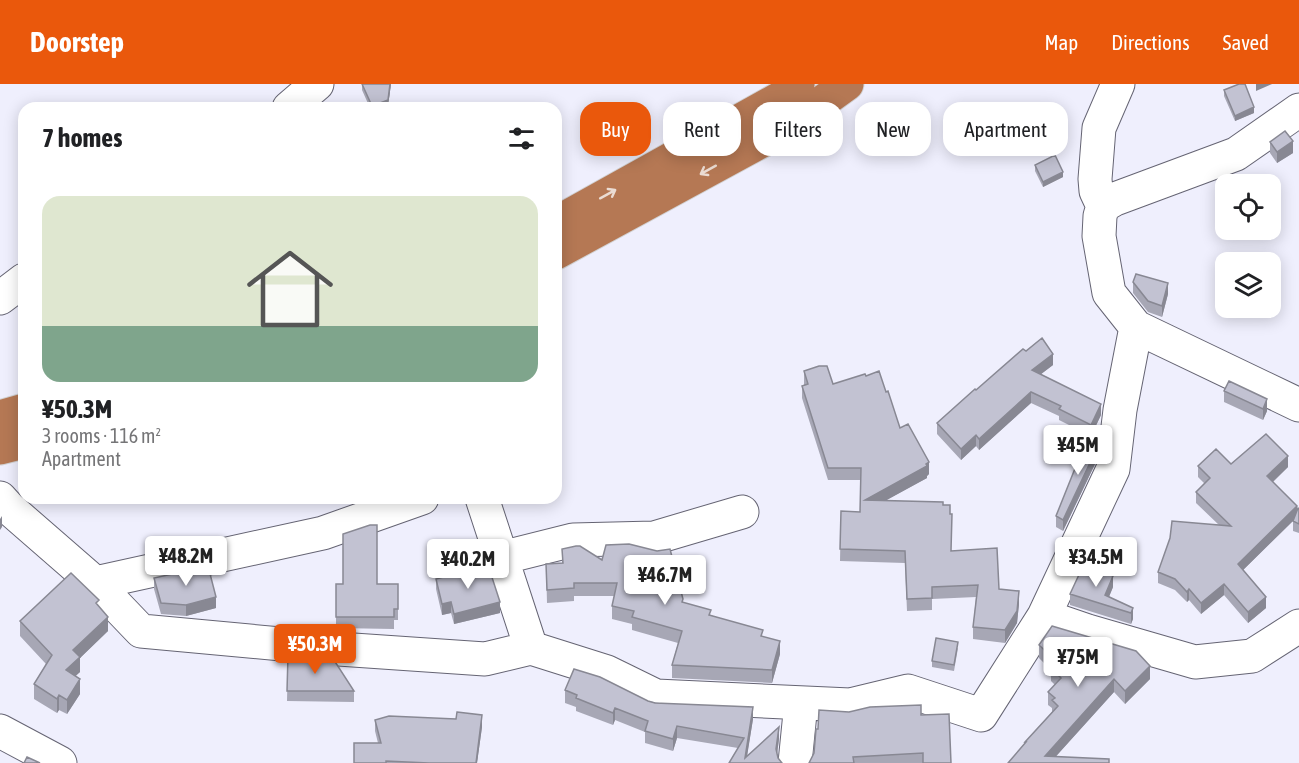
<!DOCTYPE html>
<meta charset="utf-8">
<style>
body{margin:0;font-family:"Asap Condensed",sans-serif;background:#f6f6f6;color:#202124;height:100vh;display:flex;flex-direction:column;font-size:22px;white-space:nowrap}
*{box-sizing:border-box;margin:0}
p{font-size:20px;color:#757577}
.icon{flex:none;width:33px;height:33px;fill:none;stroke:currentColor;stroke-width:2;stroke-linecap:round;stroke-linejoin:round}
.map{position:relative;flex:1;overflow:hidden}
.side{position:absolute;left:18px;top:18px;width:544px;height:402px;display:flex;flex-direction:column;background:#fff;border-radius:18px;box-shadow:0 3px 15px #0003}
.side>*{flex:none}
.hud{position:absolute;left:580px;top:18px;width:570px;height:54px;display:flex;gap:12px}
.fabs{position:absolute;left:1215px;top:90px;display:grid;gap:12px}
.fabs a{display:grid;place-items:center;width:66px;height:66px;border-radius:12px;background:#fff;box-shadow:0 3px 15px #0003;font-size:30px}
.price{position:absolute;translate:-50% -51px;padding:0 14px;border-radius:6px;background:#fff;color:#222;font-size:20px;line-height:39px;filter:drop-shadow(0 2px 3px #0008)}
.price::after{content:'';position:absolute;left:50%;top:36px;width:18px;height:14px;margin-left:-9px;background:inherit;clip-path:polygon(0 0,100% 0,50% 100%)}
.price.current{background:#ea580c;color:#fff}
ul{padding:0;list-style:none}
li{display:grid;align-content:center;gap:12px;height:318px;padding:0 24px}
li span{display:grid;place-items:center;height:186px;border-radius:18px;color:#555}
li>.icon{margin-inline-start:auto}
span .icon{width:108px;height:108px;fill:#fffc;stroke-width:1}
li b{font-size:26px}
h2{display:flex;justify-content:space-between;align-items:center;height:72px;padding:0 24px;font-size:26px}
.pill{padding:0 21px;border-radius:18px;background:#fff;box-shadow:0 3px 15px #0003;font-size:21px;line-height:54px}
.pill.current{background:#ea580c;color:#fff}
header{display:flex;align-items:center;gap:36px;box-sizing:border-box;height:84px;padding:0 30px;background:#ea580c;color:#fff}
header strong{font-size:28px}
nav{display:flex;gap:33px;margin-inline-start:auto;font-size:21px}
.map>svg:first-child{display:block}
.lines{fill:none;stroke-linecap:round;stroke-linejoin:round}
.minor-casing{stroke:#656473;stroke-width:35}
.highway-casing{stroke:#d2d2d3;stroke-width:35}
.minor{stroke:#fff;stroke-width:33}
.highway{stroke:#b57854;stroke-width:33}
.wall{fill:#a7a7b5}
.shaded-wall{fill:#888893}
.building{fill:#c2c2d2;stroke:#888893;stroke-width:1.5}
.oneway{stroke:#ebdcd3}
</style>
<header>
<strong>Doorstep</strong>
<nav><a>Map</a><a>Directions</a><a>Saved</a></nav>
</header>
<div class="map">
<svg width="1299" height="679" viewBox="0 0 1299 679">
<rect width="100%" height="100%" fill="#efeffd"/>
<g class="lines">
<g class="minor-casing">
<path id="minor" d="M289,24L317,0
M1299,26L1236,70L1115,115L1103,122L1100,132L1099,152L1109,209L1136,243L1299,321
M1103,122L1096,107L1095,95L1099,44L1118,0
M0,214L24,196
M0,414L10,425L95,499L141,547L324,564L485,575L531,564L607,588L656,612L850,621L908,607L981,631L1044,532L1113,385L1120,326L1136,243
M482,414L531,564
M501,474L573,456L654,454L742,428
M95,499L323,449L422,414
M1044,532L1088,547L1195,578L1252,572L1299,542
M0,647L60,679
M795,679L801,619"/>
</g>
<g class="highway-casing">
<path id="highway" d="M556,139L780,14L798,0
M556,169L786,44L847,0
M0,333L24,326
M0,364L24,358"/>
</g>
<use href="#minor" class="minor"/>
<use href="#highway" class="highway"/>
</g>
<path class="wall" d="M362,0H391L388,22L382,24H370L362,6Z
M1224,6L1254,29L1235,37L1224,12Z
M1270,58L1293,69L1277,79L1270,69Z
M1035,81L1063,93L1043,103L1035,87Z
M1133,198L1168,210L1162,233L1148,228L1133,209Z
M1026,267L1053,281L1041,290L1101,331L1091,352L1059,336V332L1031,319L979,366L976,362L961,376L937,350V339L976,306Z
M804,287L833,300L866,292L886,308L900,344L929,390L927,392V394L886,416L943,421L951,467L999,505L1019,520L1017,539L1005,559L973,555V543L976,513L932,515V526L907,527L905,479L840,477L841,427L860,428L861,396H828L802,314V302L804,301Z
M1224,307L1267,327L1263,336L1224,318Z
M1096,367L1095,380L1063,447L1056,443V432Z
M1231,380L1288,383L1273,398L1297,426L1299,425V449L1293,447V437L1243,486L1266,524L1248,539L1224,511L1201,530L1189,516L1187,518L1175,506L1158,499V488L1219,441L1196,419V408L1205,400L1198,393V382Z
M562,465L602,476L683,518L711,531L763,553L780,570L772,599L672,594V581L678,559L632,546V540L612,535V522L614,512H574V517L547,519L546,480L562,479Z
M154,494L216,524L186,532L161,530L154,505Z
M436,495L500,529L454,540L451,529L442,531L436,505Z
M336,500H398V536H394V545L336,544Z
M1113,503L1109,513L1133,524V535L1131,540L1070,521V510Z
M99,523L108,547L80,574V588L75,592L80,610L67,630L59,626L57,629L34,615V600L46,580L20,552V537Z
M1039,561L1150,595L1125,620L1114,608L1056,672L1008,679L1025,659V658L1052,628V624L1048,621V608L1055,601L1051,597V586L1039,574Z
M958,564L954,587L932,583V577Z
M288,571L354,607V618L287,617Z
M565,606L648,617L753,635L747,671L779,655L777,670L729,679L738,664L677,654L673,667L645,659V648L615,636L613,641L576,627V623L565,619Z
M921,631L951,679H809Z
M375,636L482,643L477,679H354L378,659L375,647Z"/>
<path class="shaded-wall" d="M390,0H391L388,22L382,24H372V22Z
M1256,0H1272L1256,7Z
M1254,23V29L1235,37V32Z
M1293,57V69L1277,79V68Z
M1063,88V93L1043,103V98Z
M1168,199V210L1162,233V222Z
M1053,270V281L1032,297V286Z
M1031,308V319L979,366V355Z
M1267,315V327L1263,336V325Z
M1101,320V331L1091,352V341Z
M976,351V362L961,376V365Z
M1096,356L1095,380L1063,447V436Z
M1288,372V383L1267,403V392Z
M929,378V390L927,392V394L865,428V416Z
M1297,422V433L1238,491V480Z
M2,432V443L0,446V435Z
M1113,492V503L1105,522V511Z
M1224,500V511L1201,530V519Z
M1189,505V516L1187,518V508Z
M1019,507V520L1017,539L1005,559V546Z
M216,513V524L186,532V521Z
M1266,513V524L1248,539V528Z
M451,518V529L442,531V520Z
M500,518V529L454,540V530Z
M1133,524V535L1131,540V529Z
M108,533V547L80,574V588L66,601V586L73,566Z
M780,557V570L772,599V586Z
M1150,582V595L1125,620V607Z
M80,595V610L67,630V616Z
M1114,595V608L1050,679L1045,672Z
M59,611V626L57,629V615Z
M753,623V635L746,679L745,674Z
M615,624V636L613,641V629Z
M482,631V643L477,679H476Z
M677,642V654L673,667V655Z
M779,643V655L776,677V665Z"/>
<path class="building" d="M362,0H390L388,16L372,22Z
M1239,0H1245L1254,23L1235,32L1224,6Z
M1285,47L1293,57L1277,68L1270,58Z
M1055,71L1063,88L1043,98L1035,81Z
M1136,190L1168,199L1162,222L1148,217L1133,198Z
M1042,254L1053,270L1032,286L1101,320L1091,341L1059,325L1061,322L1031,308L979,355L976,351L961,365L937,339L975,305L976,306L1023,265L1026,267Z
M819,282H827L833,300L865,290L866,292L879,287L886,308L888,307L900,344L908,340L929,378L926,380L927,382L865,416L943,418V421H950V430H952L951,467L997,464L999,505L1019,507L1017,527L1005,546L973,543L978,501L932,503V514L907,515L905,467L840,465L841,427L860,428L861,384H828L802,302L808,300L804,287Z
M1229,297L1267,315L1263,325L1224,307Z
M1266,350L1288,372L1267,392L1297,422L1238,480L1266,513L1248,528L1224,500L1201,519L1189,505L1187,508L1175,495L1158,488L1170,454L1172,437L1231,442L1196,408L1210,394L1198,382L1216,365L1231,380Z
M1088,352L1096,356L1095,368L1063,436L1056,432Z
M1298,424L1299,425V440L1293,437Z
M370,441H377V500H398V525H394V533H336V500H343V450Z
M629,460L657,467L670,465L683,515L682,518L711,526L709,531L763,546L761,552L780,557L772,586L672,581L682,547L632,533L634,527L612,522L617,499H574V504L547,506L546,480L563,479L562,465L576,462H580L602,476L606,461Z
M1084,480L1113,492L1105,511L1133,524L1131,529L1070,510Z
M488,481L500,518L454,530L451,518L442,520L436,495Z
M208,482L216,513L186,521L161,519L154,494Z
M71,489L99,516L96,519L108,533L73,566L80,573L66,586L80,595L67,616L59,611L57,615L34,600L52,571L20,537Z
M1052,542L1136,567L1150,582L1125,607L1114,595L1045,672L1109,675V679H1008L1026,658H1025L1058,622L1052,616L1055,614L1048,608L1061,594L1051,584L1057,578L1039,561Z
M936,554L958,558L954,581L932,577Z
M288,571L332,573L354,607H287Z
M574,585L600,593L648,617L655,619L753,623L745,674L779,643L776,665L778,674L782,679H729L744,654L677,642L673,655L645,647L648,637L615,624L613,629L576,614L577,611L565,606Z
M921,621V631L949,630L951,679H923V669L853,673L854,679H809L814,669L816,645H818L819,626L849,628L870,623Z
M457,628L482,631L476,679H429L386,677V679H354V659H381L375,636L389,632L456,635Z
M27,673L40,679H24Z"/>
<defs><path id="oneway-shaft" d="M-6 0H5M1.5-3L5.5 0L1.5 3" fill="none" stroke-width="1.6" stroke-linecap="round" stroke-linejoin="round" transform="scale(1.5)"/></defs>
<g class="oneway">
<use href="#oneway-shaft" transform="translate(708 86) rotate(151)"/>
<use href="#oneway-shaft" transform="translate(608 110) rotate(-29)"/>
</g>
</svg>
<div class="fabs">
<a><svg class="icon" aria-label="locate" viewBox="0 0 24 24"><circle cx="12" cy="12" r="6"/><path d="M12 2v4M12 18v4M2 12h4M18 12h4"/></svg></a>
<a><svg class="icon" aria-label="layers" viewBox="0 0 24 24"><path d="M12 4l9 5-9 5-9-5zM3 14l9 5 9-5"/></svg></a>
</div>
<b class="price" style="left:1078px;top:392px">¥45M</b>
<b class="price" style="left:186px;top:503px">¥48.2M</b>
<b class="price" style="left:1096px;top:504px">¥34.5M</b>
<b class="price" style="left:468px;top:506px">¥40.2M</b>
<b class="price" style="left:665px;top:522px">¥46.7M</b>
<b class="price current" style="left:315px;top:591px">¥50.3M</b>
<b class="price" style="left:1078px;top:604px">¥75M</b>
<div class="hud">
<a class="pill current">Buy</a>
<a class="pill">Rent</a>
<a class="pill">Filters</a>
<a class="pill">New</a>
<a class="pill">Apartment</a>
</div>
<section class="side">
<h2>7 homes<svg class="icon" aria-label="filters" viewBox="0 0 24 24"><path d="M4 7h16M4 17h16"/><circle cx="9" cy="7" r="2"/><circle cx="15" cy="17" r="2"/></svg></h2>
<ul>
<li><span style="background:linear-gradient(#dfe7d0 70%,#7fa58c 0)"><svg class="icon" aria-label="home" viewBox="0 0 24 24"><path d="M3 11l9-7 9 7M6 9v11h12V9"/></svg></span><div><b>¥50.3M</b><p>3 rooms · 116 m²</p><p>Apartment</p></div></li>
</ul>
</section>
</div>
